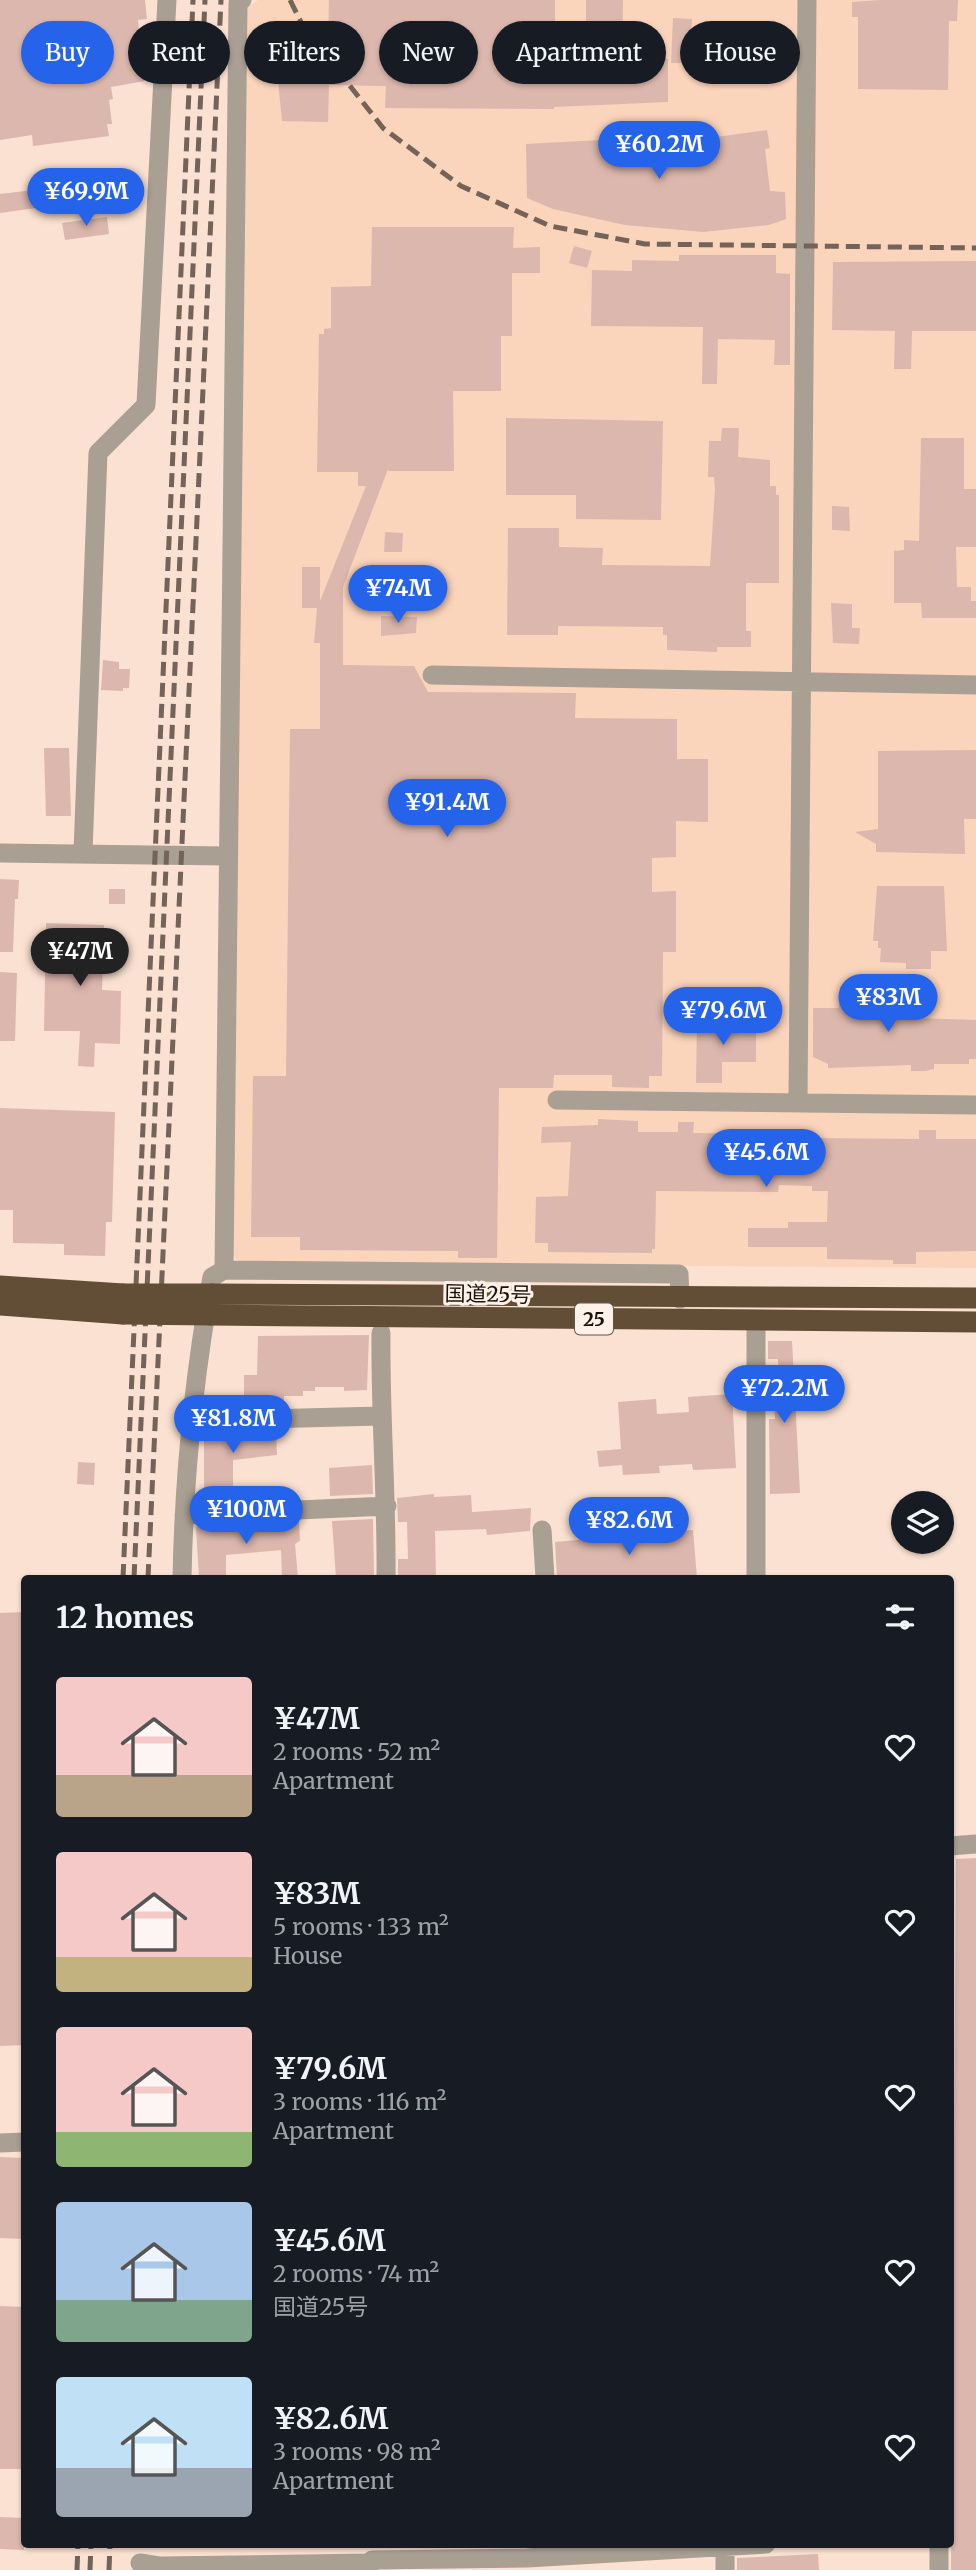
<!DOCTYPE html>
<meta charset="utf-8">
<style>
body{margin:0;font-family:Merriweather,"Noto Sans JP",serif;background:#242831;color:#f1f3f6;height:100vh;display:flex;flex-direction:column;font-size:26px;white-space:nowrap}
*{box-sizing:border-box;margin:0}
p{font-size:23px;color:#9ea1a6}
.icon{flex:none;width:38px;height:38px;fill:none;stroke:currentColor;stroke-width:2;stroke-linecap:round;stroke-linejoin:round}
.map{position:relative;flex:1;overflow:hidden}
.panel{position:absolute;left:21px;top:1575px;width:933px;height:973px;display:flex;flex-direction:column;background:#171b24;border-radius:7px;box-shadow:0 2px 5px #0004}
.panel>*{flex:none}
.hud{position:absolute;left:21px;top:21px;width:934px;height:63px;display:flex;gap:14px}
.tools{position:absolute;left:891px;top:1491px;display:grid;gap:14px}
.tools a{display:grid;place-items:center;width:63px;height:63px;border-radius:50%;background:#171b24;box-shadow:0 2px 5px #0004;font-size:35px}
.price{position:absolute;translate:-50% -60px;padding:0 16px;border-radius:24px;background:#2563eb;color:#fff;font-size:23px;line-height:46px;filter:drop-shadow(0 2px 4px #0008)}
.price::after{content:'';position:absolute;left:50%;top:42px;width:21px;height:16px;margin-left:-10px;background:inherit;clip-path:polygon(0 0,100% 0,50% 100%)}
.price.selected{background:#222;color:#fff}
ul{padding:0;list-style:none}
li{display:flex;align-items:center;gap:21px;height:175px;padding:0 35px}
li span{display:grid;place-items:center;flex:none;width:196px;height:140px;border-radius:7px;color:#555}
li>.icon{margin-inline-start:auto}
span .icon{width:84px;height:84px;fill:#fffc;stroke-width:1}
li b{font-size:30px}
h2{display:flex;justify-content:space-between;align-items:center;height:84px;padding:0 35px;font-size:30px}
.chip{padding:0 24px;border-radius:32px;background:#171b24;box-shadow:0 2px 5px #0004;font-size:24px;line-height:63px}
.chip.selected{background:#2563eb;color:#fff}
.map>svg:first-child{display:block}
.built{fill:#fbd4bc}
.building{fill:#dcb7ad}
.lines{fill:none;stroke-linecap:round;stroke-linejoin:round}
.minor{stroke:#a99f93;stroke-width:19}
.highway{stroke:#624e36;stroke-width:21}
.rail{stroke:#736358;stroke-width:5;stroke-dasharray:14 7;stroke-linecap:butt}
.highway-bridge{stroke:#624e36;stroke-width:21}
.labels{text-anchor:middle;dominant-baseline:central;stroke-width:6;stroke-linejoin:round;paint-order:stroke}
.shield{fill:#fef1e9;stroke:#60544d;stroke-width:2}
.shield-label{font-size:19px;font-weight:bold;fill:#1c110a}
.street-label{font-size:21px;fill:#1c110a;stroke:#fef1e9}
</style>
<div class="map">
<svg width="976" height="2570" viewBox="0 0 976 2570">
<rect width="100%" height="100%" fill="#fbe1d1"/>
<path class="built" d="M258,0H976V1268L242,1263L232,1256L244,10Z"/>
<path class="building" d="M0,0H145L147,19L138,20L145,81L111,87L113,99L109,100L112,124H107L109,136L33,146L32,135L0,140Z
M329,0H555V25H586V0H623L622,59H668V102L554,107V109L385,108L386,86L329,85L328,122L282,121L274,41H328Z
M880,0H958L957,21H949L948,90L858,89V17H852V2Z
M673,18L692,19L689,63H671Z
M748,31H775V56H748Z
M767,130L770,148L765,149L770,191L785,192L786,219L769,225L703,232L625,225L553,209L527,198L526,144L694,135V140Z
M34,190L36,208L0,213V194Z
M107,217L109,234L65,240L62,223Z
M372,227H514L513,248L540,247V273H512V336H501V391H453L454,471H388V469L343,587V665L414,666L428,692L576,693L575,718L677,719V759H708V822L676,821V857L652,858V892L676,891V952H663L662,1076H649V1088L612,1087V1075H554L553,1088H499L497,1258H458V1251L300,1250V1237H251L253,1076H286L290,729H320V643H314L317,608H302V567H320V601L366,486H358V472H317L319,334H324V329L331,328V287L371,286Z
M574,246L592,251L587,268L569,263Z
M679,255H776V273L790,274V365H774L775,340L718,339L717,384H702L703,327L591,326L592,270L632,271V260L679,261Z
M976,261V331H912L911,369H894L895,331L832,330L833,262Z
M506,418L663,421L661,520L576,519V495H506Z
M722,428H739L738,457L770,460V486H776V495H779V583H746V631H751V647H717V652L667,650V635H663V627L558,626V635H507L508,528H559V547L603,548L602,565L710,566L715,489L714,477H708L709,441H721Z
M921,438H964V489H976V547H956L957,587H971V601H976V618H922L921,603H894V551L904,550V540L919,541Z
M832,506L849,507L850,531L832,530Z
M385,532L403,533L402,552H384Z
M831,603L852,604V628H860L859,644L833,643Z
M381,616L417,617L416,633L381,636Z
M103,660L119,662V669H130L129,688H123V691L101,690Z
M44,748H69L71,816H46Z
M976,750V819H964L965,854L876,852V844L855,832L878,829V751Z
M0,879L19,880L18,899H15L13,952H0Z
M877,886H944L947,951H931V969H906V963L880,962L881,948H878V941H873Z
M109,889H125V904H109Z
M46,923L104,925L102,990L121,991L120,1044L95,1043L94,1067L78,1066L80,1031H44Z
M0,972L17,973L15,1041H0Z
M840,986H876V1002H915V1018L976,1020V1059H969V1064H934V1069L925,1071H911V1065L828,1068V1064L813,1057V1008H839Z
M697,1021L756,1022V1062H722V1083H696Z
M0,1108L115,1112L112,1222H106L105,1256L64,1255V1244L13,1243V1210H0Z
M598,1119L638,1121V1132H678V1122H694L693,1133L779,1134V1143L813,1142V1138L919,1139V1130H936V1139H976V1251L916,1252V1264H893V1260L827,1259V1247H748V1228H788V1222H827L828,1191H812V1186L779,1185L778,1192L656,1191L655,1249H652V1253L548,1252V1243H535L536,1197L568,1196L571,1142L541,1143L542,1127L598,1125Z
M369,1335L367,1390L344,1391V1387H315V1391H303V1396H284V1403L244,1402V1375H257L258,1336Z
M768,1341H792L800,1493L770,1494L769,1419H775L774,1395H778L779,1389L778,1359H768Z
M732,1394L736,1468L693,1470L692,1464L659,1466L660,1473L623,1475L622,1465L599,1467L597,1451L621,1449L618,1402L656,1399L657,1414L689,1412L688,1397Z
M276,1431L277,1455L233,1460V1491L204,1492V1434Z
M78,1462L95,1463L94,1485L77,1484Z
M372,1465L373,1494L330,1496L329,1468Z
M434,1494V1497L471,1495L472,1512L531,1508L530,1531L487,1535L486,1529L435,1531L436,1578H398V1559H408L407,1522H398L397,1498Z
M373,1519L374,1578H336L332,1521Z
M299,1522L300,1541L295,1544L298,1578H282L281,1550L226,1555V1578H199L196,1527Z
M693,1530L697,1578H557L555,1542Z
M24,1612V2045L0,2046V1613Z
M976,1858V2570H951L956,1859Z
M0,2157L24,2158V2239L0,2238Z
M0,2306L24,2307V2469H0Z
M0,2517L24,2518V2550L0,2549Z
M818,2554L819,2570H737V2558Z"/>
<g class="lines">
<path class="minor" d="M432,675L976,685
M83,852L98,453L146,405L167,0
M0,853L226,856
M557,1100L976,1105
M798,1101L807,0
M224,1270L238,3L242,0
M381,1333C380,1415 387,1496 386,1578
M192,1421L380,1416
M184,1515L387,1506
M542,1530L545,1578
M182,1578C184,1477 194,1376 212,1277L224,1270L679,1274L680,1299
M756,1578V1321
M950,1846L976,1844
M0,2143L24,2142
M372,2560L527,2558L766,2544
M140,2563L159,2566L372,2563
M725,2570V2544
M939,2570V2544"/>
<path class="highway" d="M0,1286L123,1294
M212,1294L976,1298
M0,1305L123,1314
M211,1315L976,1322"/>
<path class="rail" d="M290,0L303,26L383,128L461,186L550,226L645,244L976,248
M123,1578L193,0
M134,1578L205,0
M148,1578L221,0
M77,2570L78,2544
M90,2570L91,2544
M109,2570L110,2544"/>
<path class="highway-bridge" d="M123,1294H212
M123,1314L211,1315"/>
</g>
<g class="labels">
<rect class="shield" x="575" y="1303.5" width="38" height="31" rx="5"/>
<g class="shield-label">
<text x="594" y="1319">25</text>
</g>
<g class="street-label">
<text transform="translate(488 1294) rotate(1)">国道25号</text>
</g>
</g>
</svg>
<div class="tools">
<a><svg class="icon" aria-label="layers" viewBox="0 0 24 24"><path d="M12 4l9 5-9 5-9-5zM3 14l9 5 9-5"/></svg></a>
</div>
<b class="price" style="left:659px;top:181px">¥60.2M</b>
<b class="price" style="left:86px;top:228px">¥69.9M</b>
<b class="price" style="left:398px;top:625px">¥74M</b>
<b class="price" style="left:447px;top:839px">¥91.4M</b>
<b class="price selected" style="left:80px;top:988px">¥47M</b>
<b class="price" style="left:888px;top:1034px">¥83M</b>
<b class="price" style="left:723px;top:1047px">¥79.6M</b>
<b class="price" style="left:766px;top:1189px">¥45.6M</b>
<b class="price" style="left:784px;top:1425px">¥72.2M</b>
<b class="price" style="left:233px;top:1455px">¥81.8M</b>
<b class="price" style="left:246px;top:1546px">¥100M</b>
<b class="price" style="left:629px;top:1557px">¥82.6M</b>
<div class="hud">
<a class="chip selected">Buy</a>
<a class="chip">Rent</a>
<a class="chip">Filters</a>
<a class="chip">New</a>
<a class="chip">Apartment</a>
<a class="chip">House</a>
</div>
<section class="panel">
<h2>12 homes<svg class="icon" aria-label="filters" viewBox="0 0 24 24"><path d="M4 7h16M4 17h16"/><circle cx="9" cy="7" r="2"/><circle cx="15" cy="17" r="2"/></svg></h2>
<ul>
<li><span style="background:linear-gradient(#f6c9c9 70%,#b9a48a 0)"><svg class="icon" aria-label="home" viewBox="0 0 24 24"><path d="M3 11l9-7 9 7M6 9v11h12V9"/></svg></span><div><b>¥47M</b><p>2 rooms · 52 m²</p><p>Apartment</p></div><svg class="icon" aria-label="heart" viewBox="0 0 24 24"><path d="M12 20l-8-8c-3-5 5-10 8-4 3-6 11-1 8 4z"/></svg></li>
<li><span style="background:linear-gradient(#f6c9c9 75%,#c2b280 0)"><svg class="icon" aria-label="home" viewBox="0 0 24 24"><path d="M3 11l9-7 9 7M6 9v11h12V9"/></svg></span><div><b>¥83M</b><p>5 rooms · 133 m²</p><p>House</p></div><svg class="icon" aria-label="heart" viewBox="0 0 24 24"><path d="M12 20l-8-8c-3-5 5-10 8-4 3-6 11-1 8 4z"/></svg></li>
<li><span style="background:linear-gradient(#f6c9c9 75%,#8fb573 0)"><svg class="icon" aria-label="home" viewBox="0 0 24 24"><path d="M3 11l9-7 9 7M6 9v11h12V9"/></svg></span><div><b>¥79.6M</b><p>3 rooms · 116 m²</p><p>Apartment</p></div><svg class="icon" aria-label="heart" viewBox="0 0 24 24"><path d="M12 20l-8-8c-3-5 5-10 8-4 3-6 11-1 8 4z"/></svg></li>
<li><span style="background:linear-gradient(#a9c7e8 70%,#7fa58c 0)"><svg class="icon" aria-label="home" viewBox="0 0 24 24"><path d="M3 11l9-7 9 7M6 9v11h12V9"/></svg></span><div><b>¥45.6M</b><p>2 rooms · 74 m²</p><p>国道25号</p></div><svg class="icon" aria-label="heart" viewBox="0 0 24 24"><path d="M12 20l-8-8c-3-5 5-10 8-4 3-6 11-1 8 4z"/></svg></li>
<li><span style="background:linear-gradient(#bfe0f5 65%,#9aa5b1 0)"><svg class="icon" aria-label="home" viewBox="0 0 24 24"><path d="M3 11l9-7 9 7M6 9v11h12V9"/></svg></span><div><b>¥82.6M</b><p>3 rooms · 98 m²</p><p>Apartment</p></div><svg class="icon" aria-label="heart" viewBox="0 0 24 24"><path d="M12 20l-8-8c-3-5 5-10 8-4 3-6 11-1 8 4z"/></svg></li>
</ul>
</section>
</div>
